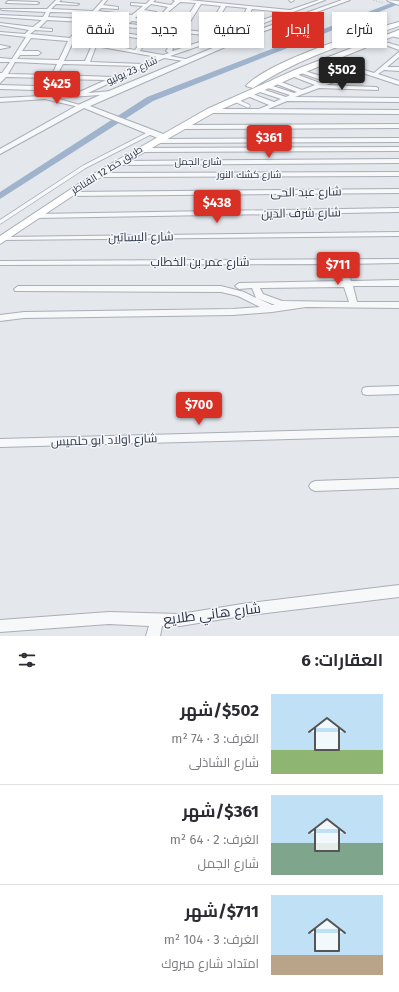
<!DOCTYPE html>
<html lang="ar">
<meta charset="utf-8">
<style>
body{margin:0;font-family:"Fira Sans",Cairo,sans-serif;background:#f7f7f7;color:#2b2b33;direction:rtl;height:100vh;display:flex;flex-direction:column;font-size:15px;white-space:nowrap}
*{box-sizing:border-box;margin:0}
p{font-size:13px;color:#7c7c81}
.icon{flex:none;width:22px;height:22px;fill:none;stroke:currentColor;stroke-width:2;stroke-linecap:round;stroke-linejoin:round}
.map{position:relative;height:636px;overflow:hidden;direction:ltr}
.details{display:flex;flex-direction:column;background:#fff;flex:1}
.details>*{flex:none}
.banner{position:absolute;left:12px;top:12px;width:375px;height:36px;direction:rtl;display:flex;gap:8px}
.price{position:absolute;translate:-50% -34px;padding:0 9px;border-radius:4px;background:#d93025;color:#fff;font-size:13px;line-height:26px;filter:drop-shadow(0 1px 2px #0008)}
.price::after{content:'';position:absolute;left:50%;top:24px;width:12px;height:9px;margin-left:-6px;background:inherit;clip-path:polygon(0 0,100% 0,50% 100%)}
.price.current{background:#222;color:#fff}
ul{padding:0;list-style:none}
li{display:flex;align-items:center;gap:12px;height:100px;padding:0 16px}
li+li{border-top:1px solid #e1e1e2}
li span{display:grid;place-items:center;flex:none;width:112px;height:80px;border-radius:0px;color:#555}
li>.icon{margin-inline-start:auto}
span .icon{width:48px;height:48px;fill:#fffc;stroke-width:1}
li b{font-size:17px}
h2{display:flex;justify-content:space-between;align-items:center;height:48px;padding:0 16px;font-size:17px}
.chip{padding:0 14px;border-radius:0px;background:#fff;box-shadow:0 2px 6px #0003;font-size:14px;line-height:36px}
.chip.current{background:#d93025;color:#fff}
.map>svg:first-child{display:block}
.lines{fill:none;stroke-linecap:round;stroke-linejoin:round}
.canal{fill:#9fb4cc;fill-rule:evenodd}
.service-far1-casing{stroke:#a9aeb7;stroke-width:3.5}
.service-casing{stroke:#a9aeb7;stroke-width:5}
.minor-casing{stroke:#a9aeb7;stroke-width:2}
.tertiary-casing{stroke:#a9aeb7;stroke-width:2}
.secondary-casing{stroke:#a9aeb7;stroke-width:2}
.path{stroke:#c2c5cb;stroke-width:1;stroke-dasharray:1.5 1.5;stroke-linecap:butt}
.service-far1{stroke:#f7f8fa;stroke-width:2.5}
.service{stroke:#f7f8fa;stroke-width:3.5}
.minor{fill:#f7f8fa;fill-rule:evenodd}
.tertiary{fill:#f7f8fa;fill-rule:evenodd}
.secondary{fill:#fff;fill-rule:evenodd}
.labels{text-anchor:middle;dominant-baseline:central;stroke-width:3;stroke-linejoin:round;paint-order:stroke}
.far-street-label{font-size:10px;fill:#2b3445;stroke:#f4f6f9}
.street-label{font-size:12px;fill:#2b3445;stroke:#f4f6f9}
.near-street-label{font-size:14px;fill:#2b3445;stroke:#f4f6f9}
</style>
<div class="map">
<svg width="399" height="636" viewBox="0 0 399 636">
<rect width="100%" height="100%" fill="#e4e7ec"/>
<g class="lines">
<path class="canal" d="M399,0V4L153,101L0,199V192L147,97Z"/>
<g class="service-far1-casing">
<path id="service-far1" d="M208,35L222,36
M234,100L237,101"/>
</g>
<g class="service-casing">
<path id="service" d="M235,100L248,106
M0,222L84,167L152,132"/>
</g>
<g class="minor-casing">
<path id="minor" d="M56,0H61L59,2L79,4L77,5L56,4L51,9L93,11L103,0H107L103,5L118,7V9L101,8L98,11L132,15L143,6L131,5V3L146,4L150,0H155L153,2L171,5L175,1L173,0H189L290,10L319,0H325L240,32L170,56L190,60V62L164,58L88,93L112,91L115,93L114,94L56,98L83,106V108L45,99L0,102V98L42,96L50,78L6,77L0,83V73H2L10,62H0V58L12,59L26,37L0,34V32L25,34L29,30L0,25V23L33,27L42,20L0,17V15L43,17L46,12L2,10L0,9H47ZM180,2L196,3L180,29L156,27L167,13ZM151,4L168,7L155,21L135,18L141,13L156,14V12L144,10ZM201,4L221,6L205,32L185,30ZM226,6L247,8L237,29L223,34L210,32ZM252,9L285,12L243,27ZM50,12L91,13L86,19L48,17ZM96,14L129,18L111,31L97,30V32L107,34L93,42L74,39L86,26L106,27V26L88,23ZM47,20L84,22L70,38L30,34L35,30L52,31V29L39,28ZM132,21L153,24L152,26L128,24ZM125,27L150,29L145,36L116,32ZM154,30L178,32L166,51L169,53L163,55L140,51ZM183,33L217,36L173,51L172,50ZM112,34L143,39L135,50L98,43ZM31,38L68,41L59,60L17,59L20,55H38L41,53L38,51H22ZM73,42L92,45L85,61H64ZM96,46L157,57L143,64L90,62ZM15,62L57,64L52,75L8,74ZM63,64L137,66L113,77L57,75ZM56,79L106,80L77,93L48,95Z
M289,0H294L291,2Z
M8,1L37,2L39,3L37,4L6,3Z
M393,33L399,34V38L391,36V34Z
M375,39L399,46V50L375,41Z
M0,45L10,47L0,49Z
M399,52V57L387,67H399V71L384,70L378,74L399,81V85L360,72L326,85L376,87L378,88V90L319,88L295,97L399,98V102L287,101L268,109L399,110V114L210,113L207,111L210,109H259L269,105L245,95L244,94L247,92L274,102L281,99L257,91V89L259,88L286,97L290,95L265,87L264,86L267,84L294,93L297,92L274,83V81L276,80L302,90L315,85L289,75V73H293L320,83L324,81L298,72V70H302L330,79L343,74L315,65V63L348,72L355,70L326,60V58L374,73Z
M0,85L36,86L39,88L36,90L0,89Z
M399,124V128L182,129L179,127L182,125Z
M399,138V142L156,143L153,141L156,139Z
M399,147V151L139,152L136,150L139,148Z
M399,159V163L118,165L115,163L118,161Z
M399,172V176L98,177L95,175L98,173Z
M399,189V193L69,196L65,194L69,192Z
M399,208V212L36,218L32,216L36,214Z
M399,232V236L0,240V237H3Z
M399,259V263L346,264L351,281L399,280V286H353L357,302H399V308L306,307L272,312L233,315L24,318L0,321V315L24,312L233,309L260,307L238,296L221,292L15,291L14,289L18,286H221L244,292L256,298L252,288L239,289L235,286L239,283L343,281L337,264L0,265V261ZM344,287L349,302L282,301L263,294L260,288ZM257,298L275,305H272Z
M399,386V394L367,395L363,394L362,391L363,388L367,387Z
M399,428V436L0,447V439Z
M399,478V488L315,491L311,489L309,486L311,483L315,481Z
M399,585V597L242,616L180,626H162L160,636H146L149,626L109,624L0,632V620L109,612L180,614L242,604Z"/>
</g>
<g class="tertiary-casing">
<path id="tertiary" d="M342,0H350L248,37L90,106L166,135V139H160L84,108L0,154V149L78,105L109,91L244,35Z
M387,0L399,1V5L388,1Z"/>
</g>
<g class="secondary-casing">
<path id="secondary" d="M399,22V26C348,43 298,58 253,88L246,86C269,61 364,31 399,22Z
M399,30V34L303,73L213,113L101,177L0,244V236L95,173L207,109L297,69Z"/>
</g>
<path class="path" d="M373,0L383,3"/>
<use href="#service-far1" class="service-far1"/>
<use href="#service" class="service"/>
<use href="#minor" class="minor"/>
<use href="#tertiary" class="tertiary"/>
<use href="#secondary" class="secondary"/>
</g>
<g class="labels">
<g class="far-street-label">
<text transform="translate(132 71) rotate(-24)">شارع 23 يوليو</text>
<text x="198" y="162">شارع الجمل</text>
<text transform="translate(107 170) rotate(-32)">طريق خط 12 القناطر</text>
<text x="249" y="175">شارع كشك النور</text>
</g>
<g class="street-label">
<text transform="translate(306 192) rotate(-1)">شارع عبد الحى</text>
<text transform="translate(301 213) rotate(-1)">شارع شرف الدين</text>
<text transform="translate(141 237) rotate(-1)">شارع البساتين</text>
<text x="200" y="262">شارع عمر بن الخطاب</text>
<text transform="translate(104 440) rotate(-2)">شارع اولاد ابو حلميس</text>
</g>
<g class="near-street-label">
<text transform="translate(212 614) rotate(-7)">شارع هاني طلايع</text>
</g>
</g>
</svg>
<b class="price current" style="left:342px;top:91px">$502</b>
<b class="price" style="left:57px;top:105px">$425</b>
<b class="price" style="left:269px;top:159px">$361</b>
<b class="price" style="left:217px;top:224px">$438</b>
<b class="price" style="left:338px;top:286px">$711</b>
<b class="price" style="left:199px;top:426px">$700</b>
<div class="banner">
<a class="chip">شراء</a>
<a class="chip current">إيجار</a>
<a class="chip">تصفية</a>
<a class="chip">جديد</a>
<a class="chip">شقة</a>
</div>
</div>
<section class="details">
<h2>العقارات: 6<svg class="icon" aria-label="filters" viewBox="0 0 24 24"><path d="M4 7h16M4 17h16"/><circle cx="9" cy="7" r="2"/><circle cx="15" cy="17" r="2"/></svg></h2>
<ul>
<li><span style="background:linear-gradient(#bfe0f5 70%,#8fb573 0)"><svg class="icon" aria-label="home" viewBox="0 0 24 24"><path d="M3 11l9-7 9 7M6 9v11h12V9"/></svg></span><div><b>$502/شهر</b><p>الغرف: 3 · 74 m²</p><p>شارع الشاذلى</p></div></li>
<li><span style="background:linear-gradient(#bfe0f5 60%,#7fa58c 0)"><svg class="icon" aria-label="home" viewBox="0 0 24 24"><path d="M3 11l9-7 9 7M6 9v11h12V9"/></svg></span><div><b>$361/شهر</b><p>الغرف: 2 · 64 m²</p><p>شارع الجمل</p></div></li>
<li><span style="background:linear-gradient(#bfe0f5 75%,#b9a48a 0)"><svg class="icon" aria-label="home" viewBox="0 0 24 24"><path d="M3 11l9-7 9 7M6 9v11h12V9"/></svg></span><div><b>$711/شهر</b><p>الغرف: 3 · 104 m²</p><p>امتداد شارع مبروك</p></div></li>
</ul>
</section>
